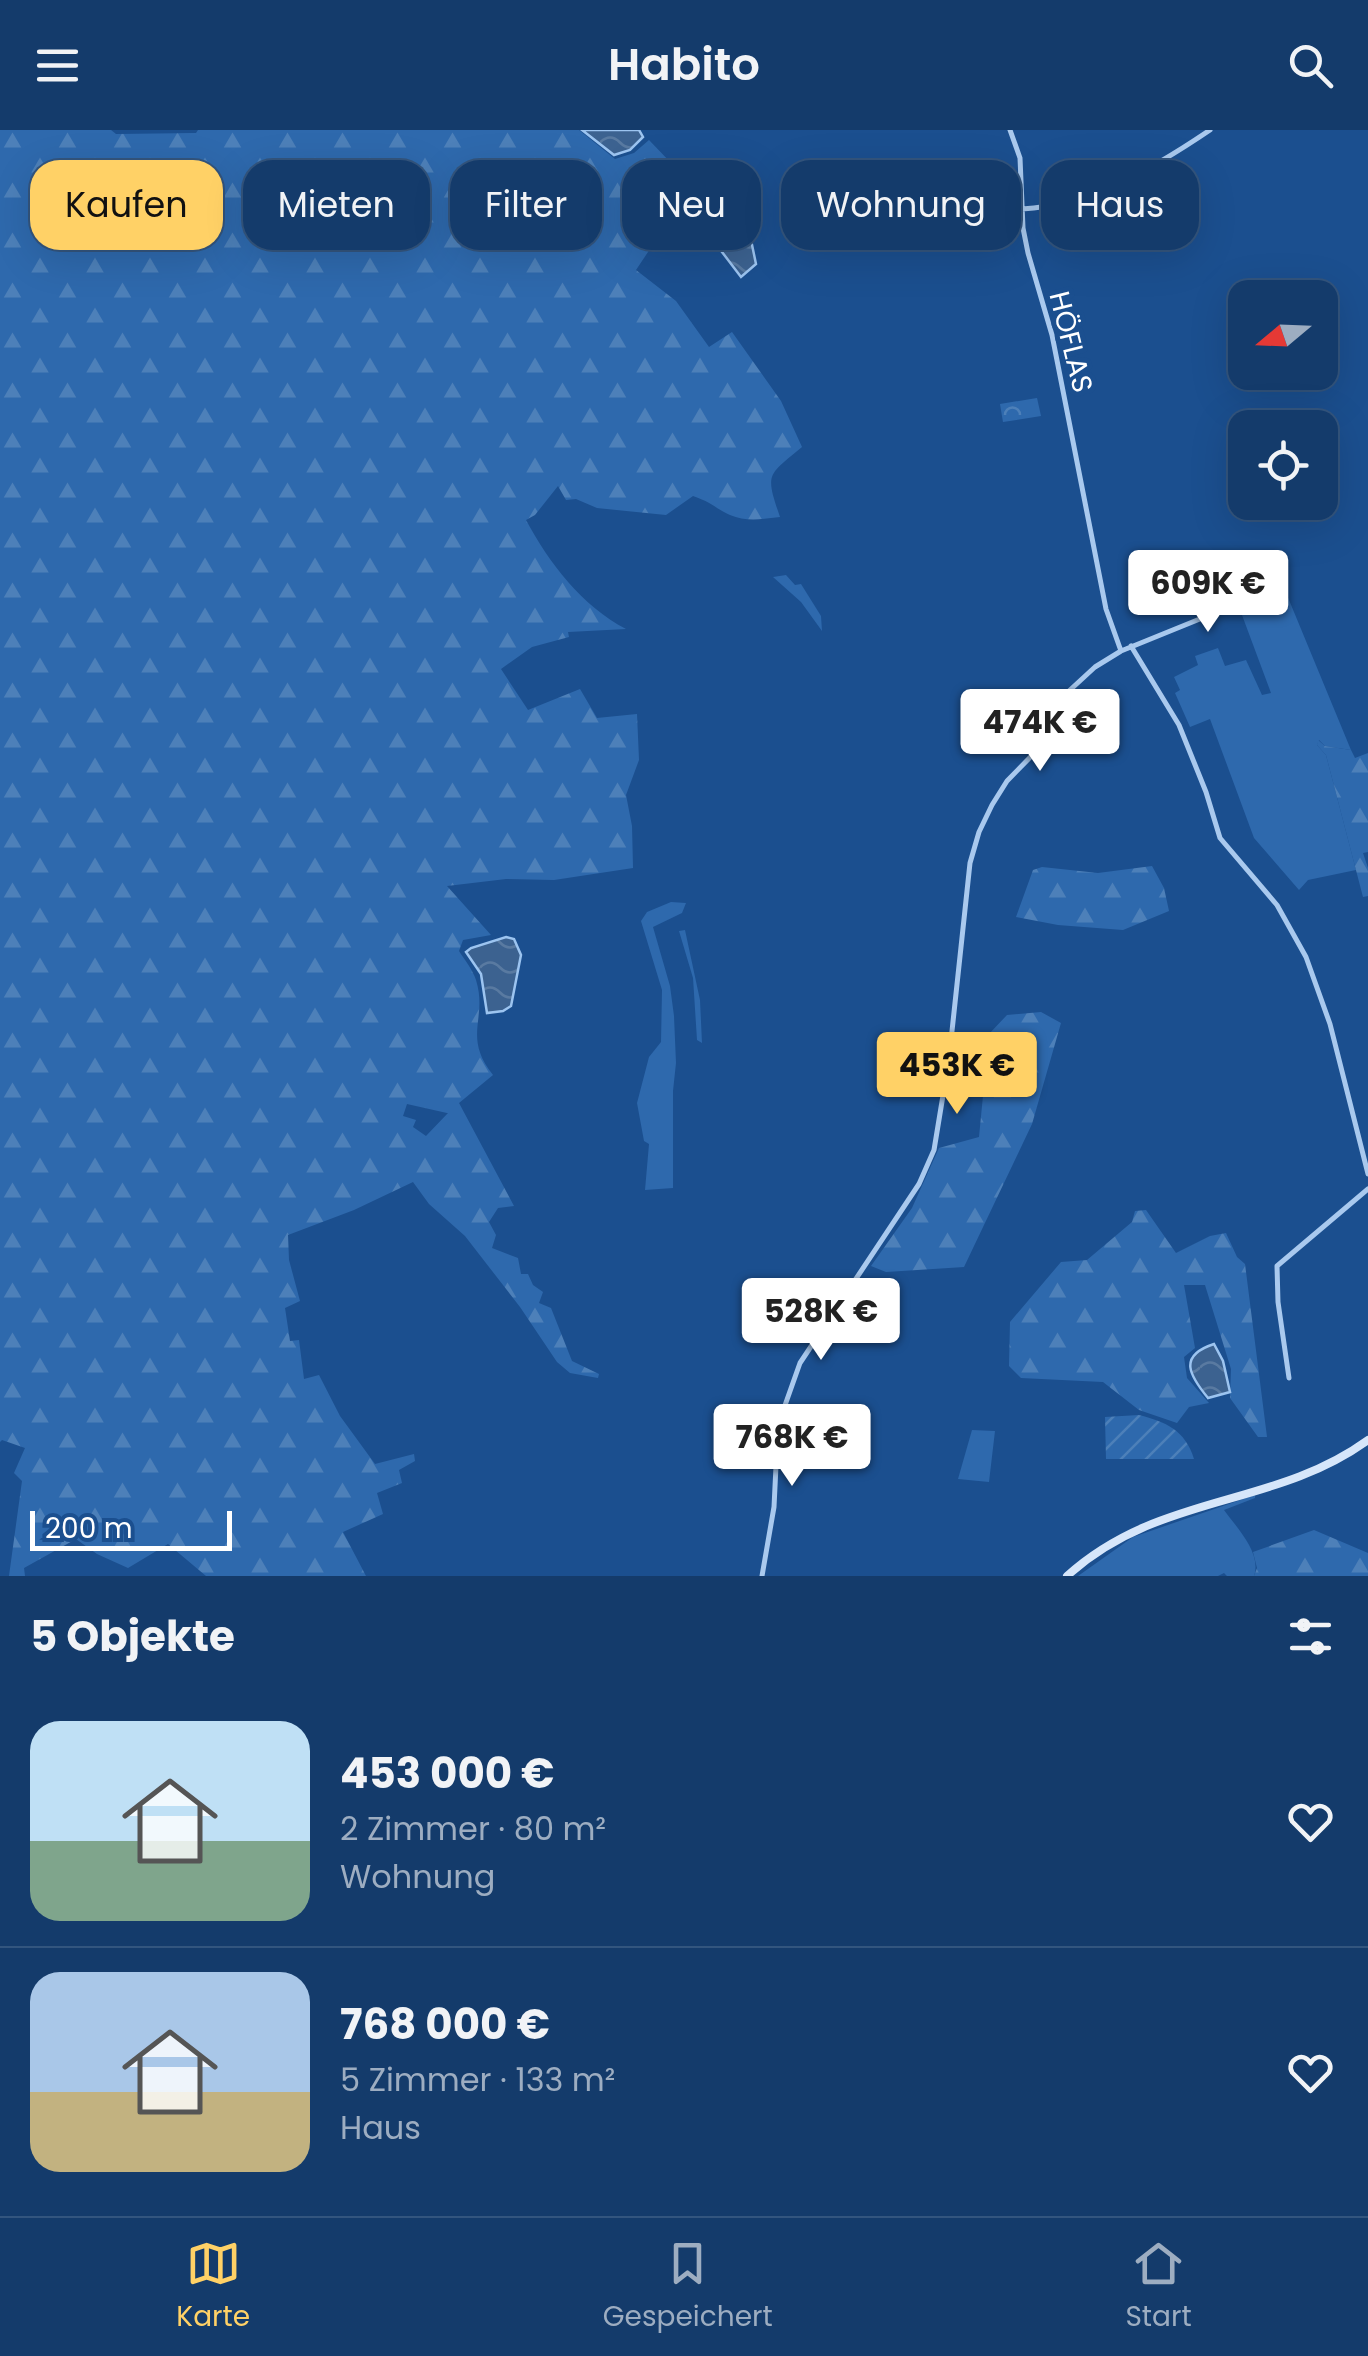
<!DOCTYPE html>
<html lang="de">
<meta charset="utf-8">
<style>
body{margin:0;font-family:Poppins,sans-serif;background:#214673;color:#f1f3f6;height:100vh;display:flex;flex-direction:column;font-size:38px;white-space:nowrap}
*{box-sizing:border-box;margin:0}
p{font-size:32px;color:#9dadc1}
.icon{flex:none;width:55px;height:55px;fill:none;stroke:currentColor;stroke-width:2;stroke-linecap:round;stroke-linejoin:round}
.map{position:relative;height:1446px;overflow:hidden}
.side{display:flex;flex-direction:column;background:#143b6b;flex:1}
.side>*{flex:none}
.hud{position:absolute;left:30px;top:30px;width:1310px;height:90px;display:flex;gap:20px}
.needle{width:65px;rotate:251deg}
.buttons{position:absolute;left:1228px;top:150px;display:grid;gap:20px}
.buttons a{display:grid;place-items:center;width:110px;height:110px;border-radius:20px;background:#143b6b;box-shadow:0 10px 40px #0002,0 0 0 2px #33557e;font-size:50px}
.scale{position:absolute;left:30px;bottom:25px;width:202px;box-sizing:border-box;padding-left:10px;border:5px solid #fff;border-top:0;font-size:28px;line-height:35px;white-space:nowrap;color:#fff;-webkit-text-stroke:8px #1b4f8f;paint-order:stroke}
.price{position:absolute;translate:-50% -85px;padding:0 22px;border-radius:10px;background:#fff;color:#222;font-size:32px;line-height:65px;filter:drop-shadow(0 2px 5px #0008)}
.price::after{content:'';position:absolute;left:50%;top:60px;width:30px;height:22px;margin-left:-15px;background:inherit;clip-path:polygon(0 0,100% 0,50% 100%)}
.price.on{background:#ffd166;color:#111}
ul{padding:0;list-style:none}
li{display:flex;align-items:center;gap:30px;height:250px;padding:0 30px}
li+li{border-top:2px solid #33557e}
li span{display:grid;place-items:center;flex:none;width:280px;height:200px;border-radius:30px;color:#555}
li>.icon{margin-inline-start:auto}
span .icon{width:120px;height:120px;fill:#fffc;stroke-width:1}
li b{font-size:42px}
h2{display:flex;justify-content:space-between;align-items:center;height:120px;padding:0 30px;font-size:42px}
.chip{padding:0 35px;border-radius:30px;background:#143b6b;box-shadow:0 10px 40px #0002,0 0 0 2px #33557e;font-size:35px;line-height:90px}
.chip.on{background:#ffd166;color:#111}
header{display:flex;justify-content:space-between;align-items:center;height:130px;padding:0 30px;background:#143b6b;font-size:45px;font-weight:600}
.tabs{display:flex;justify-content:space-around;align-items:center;height:140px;border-top:2px solid #33557e;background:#143b6b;font-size:28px;color:#9dadc1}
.tabs a{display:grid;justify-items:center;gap:5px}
.tabs .on{color:#ffd166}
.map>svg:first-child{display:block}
.grass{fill:#2e69ad}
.forest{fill:url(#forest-firs);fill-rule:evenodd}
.park{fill:url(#park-crowns)}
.garden{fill:url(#garden-furrows)}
.water{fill:url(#water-waves);stroke:#9cc4f0;stroke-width:2.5}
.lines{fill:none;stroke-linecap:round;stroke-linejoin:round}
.street{stroke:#a9c9ee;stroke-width:5}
.secondary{stroke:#d6e6fa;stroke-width:8}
.labels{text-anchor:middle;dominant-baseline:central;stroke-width:10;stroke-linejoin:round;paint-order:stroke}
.street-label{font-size:28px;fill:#fff;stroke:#1b4f8f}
</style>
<header><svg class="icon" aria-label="menu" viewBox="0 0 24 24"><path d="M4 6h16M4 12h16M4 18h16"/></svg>Habito<svg class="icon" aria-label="search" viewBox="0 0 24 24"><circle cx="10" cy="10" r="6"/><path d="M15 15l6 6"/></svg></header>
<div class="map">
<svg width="1368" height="1446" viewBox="0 0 1368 1446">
<defs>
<pattern id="forest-firs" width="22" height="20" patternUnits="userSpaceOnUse" patternTransform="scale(2.5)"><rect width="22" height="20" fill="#2e69ad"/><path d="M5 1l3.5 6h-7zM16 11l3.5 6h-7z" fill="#4d80b9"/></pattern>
<pattern id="park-crowns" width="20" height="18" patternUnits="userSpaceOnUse" patternTransform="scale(2.5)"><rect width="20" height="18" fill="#2e69ad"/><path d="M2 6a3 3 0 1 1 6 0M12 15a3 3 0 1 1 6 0" fill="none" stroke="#4d80b9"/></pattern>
<pattern id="garden-furrows" width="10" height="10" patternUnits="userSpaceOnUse" patternTransform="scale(2.5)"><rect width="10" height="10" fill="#2e69ad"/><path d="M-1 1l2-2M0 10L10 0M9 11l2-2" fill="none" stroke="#4d80b9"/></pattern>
<pattern id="water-waves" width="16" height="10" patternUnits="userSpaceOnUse" patternTransform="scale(2.5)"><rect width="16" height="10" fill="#3c6290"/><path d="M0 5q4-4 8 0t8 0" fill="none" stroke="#597aa1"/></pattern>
</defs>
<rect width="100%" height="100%" fill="#1b4f8f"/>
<path class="grass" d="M786,445L795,455L801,454L821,486L822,501L801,472L773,447Z
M1282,453L1351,620L1325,616L1319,610L1317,615L1326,625L1356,740L1308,750L1299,760L1254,708L1210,589L1190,597L1175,563L1180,560L1174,547L1198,535L1195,526L1218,518L1225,536L1246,530L1262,565L1271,563L1239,477Z
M671,772L686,773L682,783L653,797L670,856L674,886L676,933L673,961V1058L645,1060L649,1014L644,1011L637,973L649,927L661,912L662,860L641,791L647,782Z
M685,800L700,870L702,913L697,910L693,848L679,801Z
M972,1300L995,1301L989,1352L958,1349Z
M1255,1365V1368L1224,1380C1237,1398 1262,1423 1254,1446H1227L1224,1443L1218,1446H1078L1133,1407Z"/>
<path class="forest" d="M0,0H111L116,4L196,3L198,0H579L615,29L634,23L649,10L672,34L677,58L687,74L664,98L636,140L676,171L709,217L732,202L781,271L802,317C767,346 765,343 780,387C763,389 746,392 730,385C715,378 711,372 693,366L666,385L597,378L576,369L566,370L558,356L535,385L526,390C549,433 582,476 626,499L568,502L569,507L532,517L501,539L528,580L580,559L597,588L637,584L639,630L626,665L632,696L633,738L554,750L506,749L447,756L491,805L463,810L459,821C464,829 473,840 476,850C488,889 462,906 493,945L459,973L514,1076L498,1078L489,1092L496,1105L492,1118L518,1128L521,1144H528L533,1155L543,1162L539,1173L551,1178L572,1231L599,1244L598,1248L570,1243L557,1232L520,1177L465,1106L429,1074L413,1052L354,1080L288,1105L289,1130L300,1171L285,1178L290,1211L299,1210L304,1249L319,1245L340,1286L375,1334L414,1324L415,1331L399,1340L402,1353L377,1363L383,1384L343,1402L366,1446H206L168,1414L128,1438L97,1424L76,1409L24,1438L25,1446H9L22,1351L14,1343L25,1318L2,1310L0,1312ZM407,974L447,983H448L426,1006L413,997L416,990L403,986Z
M1318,610L1325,616L1351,620L1355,628L1368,623V722L1363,723L1368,738V766L1363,767L1326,625L1317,615Z
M1152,736L1164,758L1169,781L1123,800L1058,795L1016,787L1033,740L1042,737L1098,743Z
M1041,882L1061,893L1032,994L964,1137L886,1142L871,1136L912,1078L939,1018L979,1007L989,904L1007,885Z
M1146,1080L1176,1123L1210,1106L1226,1103L1237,1127L1245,1134L1267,1307H1258L1230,1268L1231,1239L1205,1155H1184L1195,1218L1184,1227L1187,1248L1209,1273L1189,1277L1177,1293L1139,1280L1103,1252L1021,1248L1009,1236L1010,1192L1061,1132L1087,1130L1132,1092L1135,1081Z
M1314,1400L1368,1423V1446H1254L1257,1438L1253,1422Z"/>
<path class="park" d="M1037,268L1041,286L1003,292L1000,274Z"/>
<path class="garden" d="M1139,1285C1166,1292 1185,1300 1194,1329H1106L1105,1287Z"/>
<path class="water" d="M582,0H639L643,7L630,20L614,25Z
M727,31L754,105L751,110L756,134L741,147L700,93L681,53L683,47Z
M506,807L514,809L521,825L511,876L503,881L487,883L481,844L466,822L471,818Z
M1214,1214L1223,1231L1230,1262L1208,1268C1190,1246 1177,1226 1214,1214Z"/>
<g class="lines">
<path class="street" d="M1010,0L1020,28L1023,98L1028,123L1052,205L1106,479L1121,521
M1022,79C1091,75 1154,38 1210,0
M1131,516L1179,595L1206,662L1220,708L1277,775L1306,827L1330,894L1368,1044
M997,592L1017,594L1051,586
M1289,1248L1278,1172L1277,1136L1368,1059
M762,1446L774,1377L778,1295L800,1233L919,1054L934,1020L949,929L970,733L979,702L992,675L1007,651L1048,609L1057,572L1095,537L1121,521L1254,467L1281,449"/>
<path class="secondary" d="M1067,1446C1160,1362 1273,1379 1368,1310"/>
</g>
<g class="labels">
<g class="street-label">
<text transform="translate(1071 212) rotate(76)">HÖFLAS</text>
</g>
</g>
</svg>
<div class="buttons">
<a><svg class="needle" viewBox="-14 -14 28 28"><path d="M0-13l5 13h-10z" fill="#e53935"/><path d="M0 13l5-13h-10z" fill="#9dadc1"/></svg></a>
<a><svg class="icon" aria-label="locate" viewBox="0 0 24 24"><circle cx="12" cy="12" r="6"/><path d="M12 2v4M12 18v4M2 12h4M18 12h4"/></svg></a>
</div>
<div class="scale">200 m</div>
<b class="price" style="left:1208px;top:505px">609K €</b>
<b class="price" style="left:1040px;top:644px">474K €</b>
<b class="price on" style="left:957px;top:987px">453K €</b>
<b class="price" style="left:821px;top:1233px">528K €</b>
<b class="price" style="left:792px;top:1359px">768K €</b>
<div class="hud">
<a class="chip on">Kaufen</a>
<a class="chip">Mieten</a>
<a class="chip">Filter</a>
<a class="chip">Neu</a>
<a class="chip">Wohnung</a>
<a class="chip">Haus</a>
</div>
</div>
<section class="side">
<h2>5 Objekte<svg class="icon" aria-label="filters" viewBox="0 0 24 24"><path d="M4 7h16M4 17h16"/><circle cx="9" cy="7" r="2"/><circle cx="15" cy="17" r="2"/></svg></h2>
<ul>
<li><span style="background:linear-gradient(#bfe0f5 60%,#7fa58c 0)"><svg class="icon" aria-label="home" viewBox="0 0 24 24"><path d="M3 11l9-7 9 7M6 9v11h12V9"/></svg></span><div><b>453 000 €</b><p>2 Zimmer · 80 m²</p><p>Wohnung</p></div><svg class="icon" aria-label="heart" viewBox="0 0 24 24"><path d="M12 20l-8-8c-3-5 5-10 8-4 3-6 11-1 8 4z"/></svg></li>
<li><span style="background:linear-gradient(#a9c7e8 60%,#c2b280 0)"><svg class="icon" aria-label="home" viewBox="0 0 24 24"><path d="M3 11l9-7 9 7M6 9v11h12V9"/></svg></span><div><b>768 000 €</b><p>5 Zimmer · 133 m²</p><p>Haus</p></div><svg class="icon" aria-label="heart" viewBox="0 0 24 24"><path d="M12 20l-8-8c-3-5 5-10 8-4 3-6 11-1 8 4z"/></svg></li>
</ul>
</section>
<nav class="tabs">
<a class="on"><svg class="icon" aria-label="map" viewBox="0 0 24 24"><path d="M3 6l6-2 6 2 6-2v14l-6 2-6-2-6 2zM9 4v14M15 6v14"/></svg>Karte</a>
<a><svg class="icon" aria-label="saved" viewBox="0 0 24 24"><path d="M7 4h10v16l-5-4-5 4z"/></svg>Gespeichert</a>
<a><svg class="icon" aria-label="home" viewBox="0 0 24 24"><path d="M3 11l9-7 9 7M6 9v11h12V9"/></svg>Start</a>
</nav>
